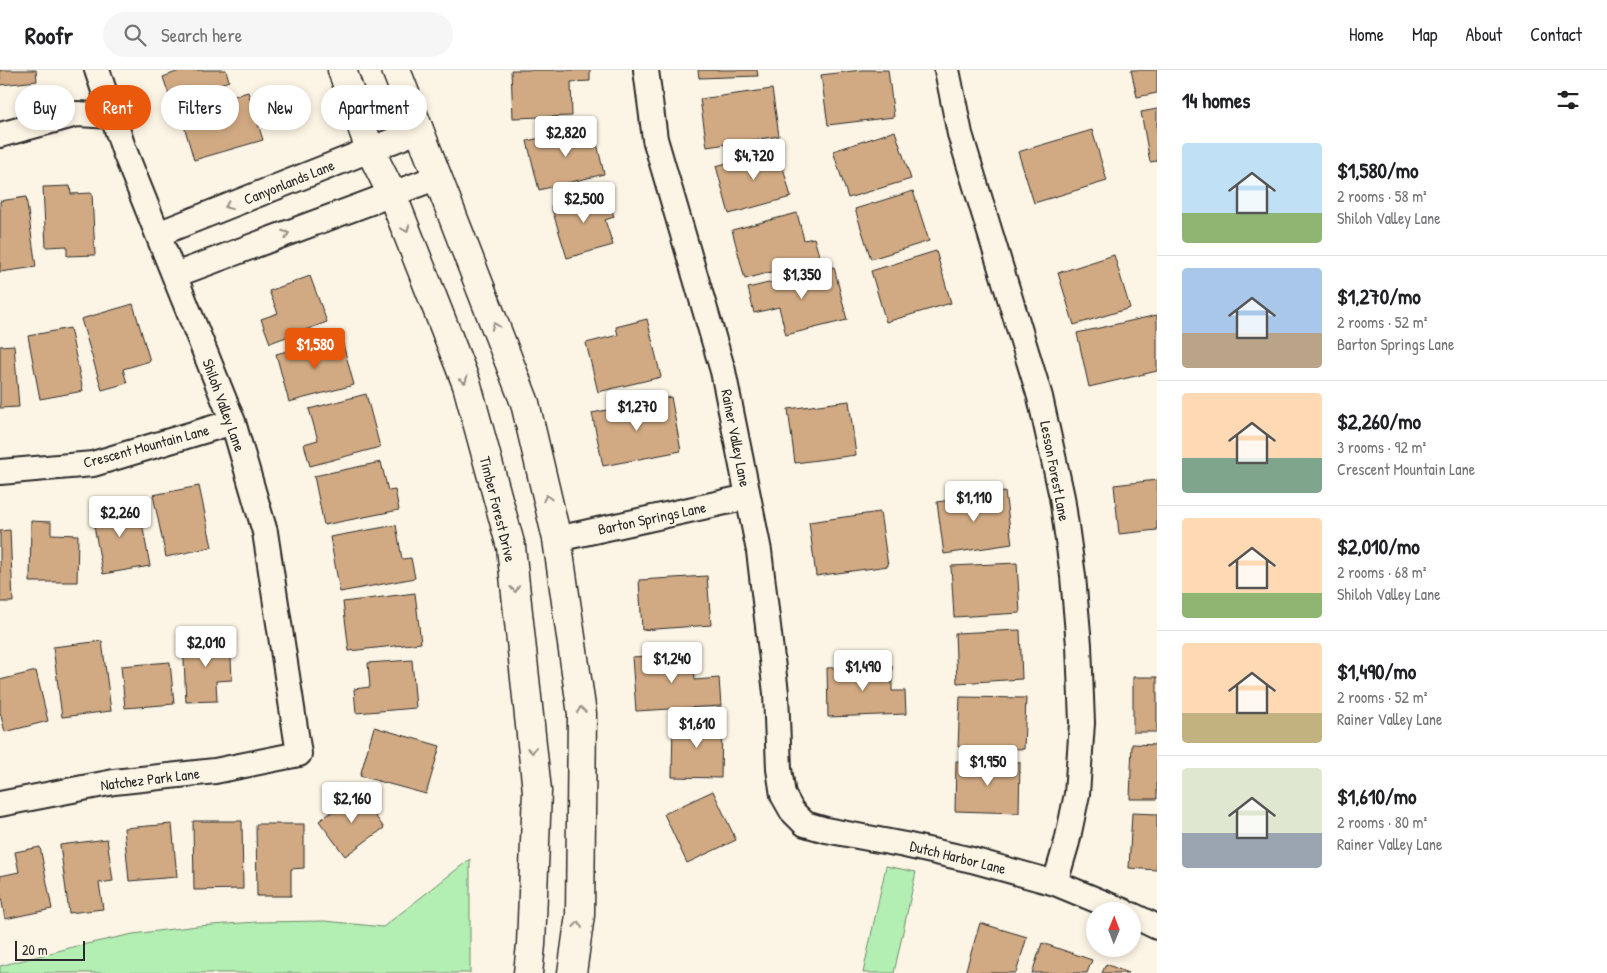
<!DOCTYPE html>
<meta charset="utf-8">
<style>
body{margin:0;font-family:"Patrick Hand",sans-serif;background:#f6f6f6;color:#202124;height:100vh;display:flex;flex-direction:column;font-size:19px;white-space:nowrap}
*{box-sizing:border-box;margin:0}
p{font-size:16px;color:#757577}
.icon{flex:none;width:28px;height:28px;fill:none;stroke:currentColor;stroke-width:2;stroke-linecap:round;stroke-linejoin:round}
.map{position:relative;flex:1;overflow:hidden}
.sheet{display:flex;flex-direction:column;background:#fff;width:450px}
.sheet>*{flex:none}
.guide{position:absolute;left:15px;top:15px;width:475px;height:45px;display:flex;gap:10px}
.needle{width:32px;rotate:1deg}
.buttons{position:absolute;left:1086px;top:832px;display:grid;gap:10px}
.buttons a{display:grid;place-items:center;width:55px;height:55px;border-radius:50%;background:#fff;box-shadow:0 2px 8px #0003;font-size:25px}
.scale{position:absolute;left:15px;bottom:12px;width:70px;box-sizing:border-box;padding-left:5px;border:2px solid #2b2b2b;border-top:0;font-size:14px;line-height:18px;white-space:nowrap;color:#2b2b2b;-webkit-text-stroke:4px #fcf5e5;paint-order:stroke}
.price{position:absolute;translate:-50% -42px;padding:0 11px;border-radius:5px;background:#fff;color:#222;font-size:16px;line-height:32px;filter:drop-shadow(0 1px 2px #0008)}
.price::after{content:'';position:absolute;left:50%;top:30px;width:15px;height:11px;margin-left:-8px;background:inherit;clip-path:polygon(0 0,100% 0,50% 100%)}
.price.selected{background:#ea580c;color:#fff}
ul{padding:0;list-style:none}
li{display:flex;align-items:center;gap:15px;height:125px;padding:0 25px}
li+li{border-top:1px solid #e0e0e0}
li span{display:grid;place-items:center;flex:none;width:140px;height:100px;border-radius:5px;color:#555}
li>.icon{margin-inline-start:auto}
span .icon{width:60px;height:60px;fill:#fffc;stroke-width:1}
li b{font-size:21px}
h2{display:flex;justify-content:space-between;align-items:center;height:60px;padding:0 25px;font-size:21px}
.pill{padding:0 18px;border-radius:22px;background:#fff;box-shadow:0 2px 8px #0003;font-size:18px;line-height:45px}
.pill.selected{background:#ea580c;color:#fff}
header{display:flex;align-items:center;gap:30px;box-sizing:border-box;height:70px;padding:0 25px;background:#fff;border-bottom:1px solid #e0e0e0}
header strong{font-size:24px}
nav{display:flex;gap:28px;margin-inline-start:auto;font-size:18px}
.search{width:350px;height:45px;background:#f6f6f6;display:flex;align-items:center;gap:12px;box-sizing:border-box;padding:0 18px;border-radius:28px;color:#757577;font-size:19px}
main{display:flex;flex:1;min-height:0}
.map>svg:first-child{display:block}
.green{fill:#b3eeb2;stroke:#6f8c6e}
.building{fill:#d1aa83;stroke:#2b2b2b}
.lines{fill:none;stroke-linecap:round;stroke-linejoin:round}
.minor-casing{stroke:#2b2b2b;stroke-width:28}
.secondary-casing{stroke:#2b2b2b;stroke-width:31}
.minor{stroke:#fcf5e5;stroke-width:24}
.secondary{stroke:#fcf5e5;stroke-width:28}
.oneway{stroke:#949088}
.labels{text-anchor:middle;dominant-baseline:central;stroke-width:4;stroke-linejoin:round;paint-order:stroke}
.street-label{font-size:15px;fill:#2b2b2b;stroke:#fcf5e5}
</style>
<header>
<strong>Roofr</strong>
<div class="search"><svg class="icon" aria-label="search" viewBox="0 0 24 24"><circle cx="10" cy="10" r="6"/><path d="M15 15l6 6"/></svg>Search here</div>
<nav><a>Home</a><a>Map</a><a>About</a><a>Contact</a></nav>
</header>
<main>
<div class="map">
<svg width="1157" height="903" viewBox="0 0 1157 903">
<rect width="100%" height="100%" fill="#fcf5e5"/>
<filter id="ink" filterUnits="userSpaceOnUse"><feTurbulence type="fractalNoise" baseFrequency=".02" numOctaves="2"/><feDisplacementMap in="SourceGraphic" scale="10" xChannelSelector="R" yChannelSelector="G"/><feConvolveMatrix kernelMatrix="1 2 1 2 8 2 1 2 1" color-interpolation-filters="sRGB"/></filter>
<g filter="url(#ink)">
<path class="green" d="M470,789V903H0V896L77,876L133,864L197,856L257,852L325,851L383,857Z
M886,796L916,802L894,903H863Z"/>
<path class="building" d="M0,0H36L37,11L0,15Z
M179,0H226L229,11L171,31L163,7L179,1Z
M511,0H590V11L571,12L572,46L513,48Z
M698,0H757L758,6L699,8Z
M861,0H888L894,47L828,55L821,5Z
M1131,0H1157V23L1137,27Z
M772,19L779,66L707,77L700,29Z
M248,22L263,70L194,90L180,42Z
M1157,39V91L1150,92L1141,42Z
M593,56L604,104L539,120L527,71Z
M1092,60L1107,111L1034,133L1018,82Z
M895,61L911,109L848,128L833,81Z
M778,79L791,127L729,144L716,96Z
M70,116L71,124L92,123L95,185L67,186V176L46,177L43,117Z
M606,120L614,147L605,150L613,175L567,188L551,136Z
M913,121L929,171L871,189L855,139Z
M26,127L36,197L0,202V131Z
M797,143L804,170L814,168L820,189L745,209L732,160Z
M936,181L951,233L886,252L871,201Z
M1114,185L1130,238L1074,255L1058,203Z
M834,197L847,250L786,265L779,237L754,243L748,218Z
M310,206L327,252L270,273L261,249L278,243L269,221Z
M133,234L150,291L123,299L127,313L102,320L81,249Z
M1157,245V301L1089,317L1077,263Z
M647,249L661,307L598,322L586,273L618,265L616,257Z
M70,258L83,321L40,329L28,266Z
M341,267L354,315L289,332L276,284Z
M14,275L19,337L0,338V276Z
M366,324L380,377L310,396L304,374L318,370L309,339Z
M671,327L681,381L603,396L592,343Z
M849,331L856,385L795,393L788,339Z
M381,392L388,421L395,420L399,440L324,455L314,406Z
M1157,410V460L1119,464L1114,415Z
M199,416L212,477L166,487L153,425Z
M1005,422L1012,474L944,484L937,432Z
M138,432L150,496L103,504L91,440Z
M880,442L888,496L816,506L809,452Z
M31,451L51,452V464L78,465L77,512H30Z
M396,455L402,489L411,488L415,508L340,522L330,467Z
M10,460L13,532H0V461Z
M1017,493L1020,543L954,547L951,496Z
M707,506L711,555L642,560L639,510Z
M415,523L421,573L349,581L343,532Z
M1020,560L1022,609L957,613L955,563Z
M230,568L232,610L216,611L217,631L186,632L183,570Z
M102,571L111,641L62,647L53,577Z
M693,583L695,610L719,608L721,636L636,641L632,587Z
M412,590L416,638L356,643L354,619L370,617L368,593Z
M170,592L174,634L125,638L121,596Z
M892,596V621H905L906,644L828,647L827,598Z
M36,601L48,651L5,662L0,642V610Z
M1133,607H1157V662H1133Z
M960,627L1026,628L1024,679L958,677Z
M673,650L722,651L721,708L672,707Z
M374,657L440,676L426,724L360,706Z
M1132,674L1157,675V729H1130Z
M956,691L1020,692L1019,743L955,741Z
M713,721L736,770L687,793L664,744Z
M359,723L384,758L345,786L319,751Z
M1132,743L1157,744V800L1129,798Z
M193,751H242L243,819L194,820Z
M172,754L177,807L129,811L124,758Z
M256,754H304V798L291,799V826H257Z
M107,769L113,811L99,813L103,839L69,843L60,775Z
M40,777L52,839L5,849L0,821V806L19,802L15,782Z
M980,853L1027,867L1016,903H965Z
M1042,873L1092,890L1087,903H1032Z
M1106,894L1128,903H1102Z"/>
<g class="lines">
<g class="minor-casing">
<path id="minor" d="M646,0L655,69L723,301L759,481L776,623L779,699L783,725L792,741L805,754L826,760L905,775L972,790L1055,813L1123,841
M947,0L960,64L1040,327L1062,427L1073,506L1079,575L1082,653L1077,724L1067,772L1055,813
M0,65L77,44L112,46
M158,164L420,60
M175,205L438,107
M0,402L93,394L233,352
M557,469L748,427
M0,734L114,712L215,701L299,684L265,462L233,352L124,80L97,0
M1132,845L1157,857"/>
</g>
<g class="secondary-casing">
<path id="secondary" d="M342,0L370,80L392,124L467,315L511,477L537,721L531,875L528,903
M396,0L525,333L557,469L582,644L580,845L572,903"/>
</g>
<use href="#minor" class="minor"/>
<use href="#secondary" class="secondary"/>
</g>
<defs><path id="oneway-chevron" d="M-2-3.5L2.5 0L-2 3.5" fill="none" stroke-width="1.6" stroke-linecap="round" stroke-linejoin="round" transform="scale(1.25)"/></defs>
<g class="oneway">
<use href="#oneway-chevron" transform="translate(228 136) rotate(158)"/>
<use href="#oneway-chevron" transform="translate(406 159) rotate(69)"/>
<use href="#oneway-chevron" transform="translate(286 164) rotate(-21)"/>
<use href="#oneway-chevron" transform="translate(495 256) rotate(-111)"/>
<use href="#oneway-chevron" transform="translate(464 310) rotate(70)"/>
<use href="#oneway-chevron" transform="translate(547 428) rotate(-103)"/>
<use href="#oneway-chevron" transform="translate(515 519) rotate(84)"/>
<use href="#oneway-chevron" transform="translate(581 640) rotate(-96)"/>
<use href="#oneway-chevron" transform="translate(532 680) rotate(83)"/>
<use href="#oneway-chevron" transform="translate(578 855) rotate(-83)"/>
</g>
</g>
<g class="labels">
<g class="street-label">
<text transform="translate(289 112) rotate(-22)">Canyonlands Lane</text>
<text transform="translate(224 335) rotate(70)">Shiloh Valley Lane</text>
<text transform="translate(736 368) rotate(79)">Rainer Valley Lane</text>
<text transform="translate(146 376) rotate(-15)">Crescent Mountain Lane</text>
<text transform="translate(1055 401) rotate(79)">Lesson Forest Lane</text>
<text transform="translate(498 439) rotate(76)">Timber Forest Drive</text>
<text transform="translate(652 448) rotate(-12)">Barton Springs Lane</text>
<text transform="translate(150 709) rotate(-7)">Natchez Park Lane</text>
<text transform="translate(958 787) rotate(14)">Dutch Harbor Lane</text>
</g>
</g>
</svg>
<div class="buttons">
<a><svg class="needle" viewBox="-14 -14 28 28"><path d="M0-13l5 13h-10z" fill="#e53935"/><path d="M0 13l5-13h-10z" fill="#757577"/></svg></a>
</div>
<div class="scale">20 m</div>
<b class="price" style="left:566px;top:88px">$2,820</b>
<b class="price" style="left:754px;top:111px">$4,720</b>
<b class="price" style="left:584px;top:154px">$2,500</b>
<b class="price" style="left:802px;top:230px">$1,350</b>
<b class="price selected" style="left:315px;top:300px">$1,580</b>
<b class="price" style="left:637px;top:362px">$1,270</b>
<b class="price" style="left:974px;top:453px">$1,110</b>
<b class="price" style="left:120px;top:468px">$2,260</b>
<b class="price" style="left:206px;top:598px">$2,010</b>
<b class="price" style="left:672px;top:614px">$1,240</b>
<b class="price" style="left:863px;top:622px">$1,490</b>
<b class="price" style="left:697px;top:679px">$1,610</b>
<b class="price" style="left:988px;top:717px">$1,950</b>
<b class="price" style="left:352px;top:754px">$2,160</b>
<div class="guide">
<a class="pill">Buy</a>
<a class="pill selected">Rent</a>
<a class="pill">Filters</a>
<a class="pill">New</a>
<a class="pill">Apartment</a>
</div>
</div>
<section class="sheet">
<h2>14 homes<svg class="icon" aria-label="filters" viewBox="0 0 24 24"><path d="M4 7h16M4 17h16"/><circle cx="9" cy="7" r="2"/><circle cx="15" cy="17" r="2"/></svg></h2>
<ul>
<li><span style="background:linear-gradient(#bfe0f5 70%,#8fb573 0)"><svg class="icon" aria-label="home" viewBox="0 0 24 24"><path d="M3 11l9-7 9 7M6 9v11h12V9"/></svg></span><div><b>$1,580/mo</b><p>2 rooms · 58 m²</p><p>Shiloh Valley Lane</p></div></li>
<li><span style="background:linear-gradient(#a9c7e8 65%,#b9a48a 0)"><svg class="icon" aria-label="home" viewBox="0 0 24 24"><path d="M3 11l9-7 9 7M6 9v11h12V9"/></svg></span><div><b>$1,270/mo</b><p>2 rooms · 52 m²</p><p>Barton Springs Lane</p></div></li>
<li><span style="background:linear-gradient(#ffd9b3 65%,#7fa58c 0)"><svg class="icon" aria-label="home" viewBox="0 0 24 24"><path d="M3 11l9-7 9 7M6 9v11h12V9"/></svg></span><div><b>$2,260/mo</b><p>3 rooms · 92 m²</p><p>Crescent Mountain Lane</p></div></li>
<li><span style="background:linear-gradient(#ffd9b3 75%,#8fb573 0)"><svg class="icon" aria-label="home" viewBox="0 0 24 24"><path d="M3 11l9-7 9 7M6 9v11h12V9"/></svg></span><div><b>$2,010/mo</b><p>2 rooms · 68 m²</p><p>Shiloh Valley Lane</p></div></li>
<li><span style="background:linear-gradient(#ffd9b3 70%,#c2b280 0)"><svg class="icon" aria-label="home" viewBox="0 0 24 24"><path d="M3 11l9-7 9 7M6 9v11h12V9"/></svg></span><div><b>$1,490/mo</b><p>2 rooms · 52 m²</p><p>Rainer Valley Lane</p></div></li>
<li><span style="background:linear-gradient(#dfe7d0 65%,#9aa5b1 0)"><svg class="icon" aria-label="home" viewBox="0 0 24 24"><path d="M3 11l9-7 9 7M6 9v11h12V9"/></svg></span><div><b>$1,610/mo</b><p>2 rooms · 80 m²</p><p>Rainer Valley Lane</p></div></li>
</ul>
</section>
</main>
